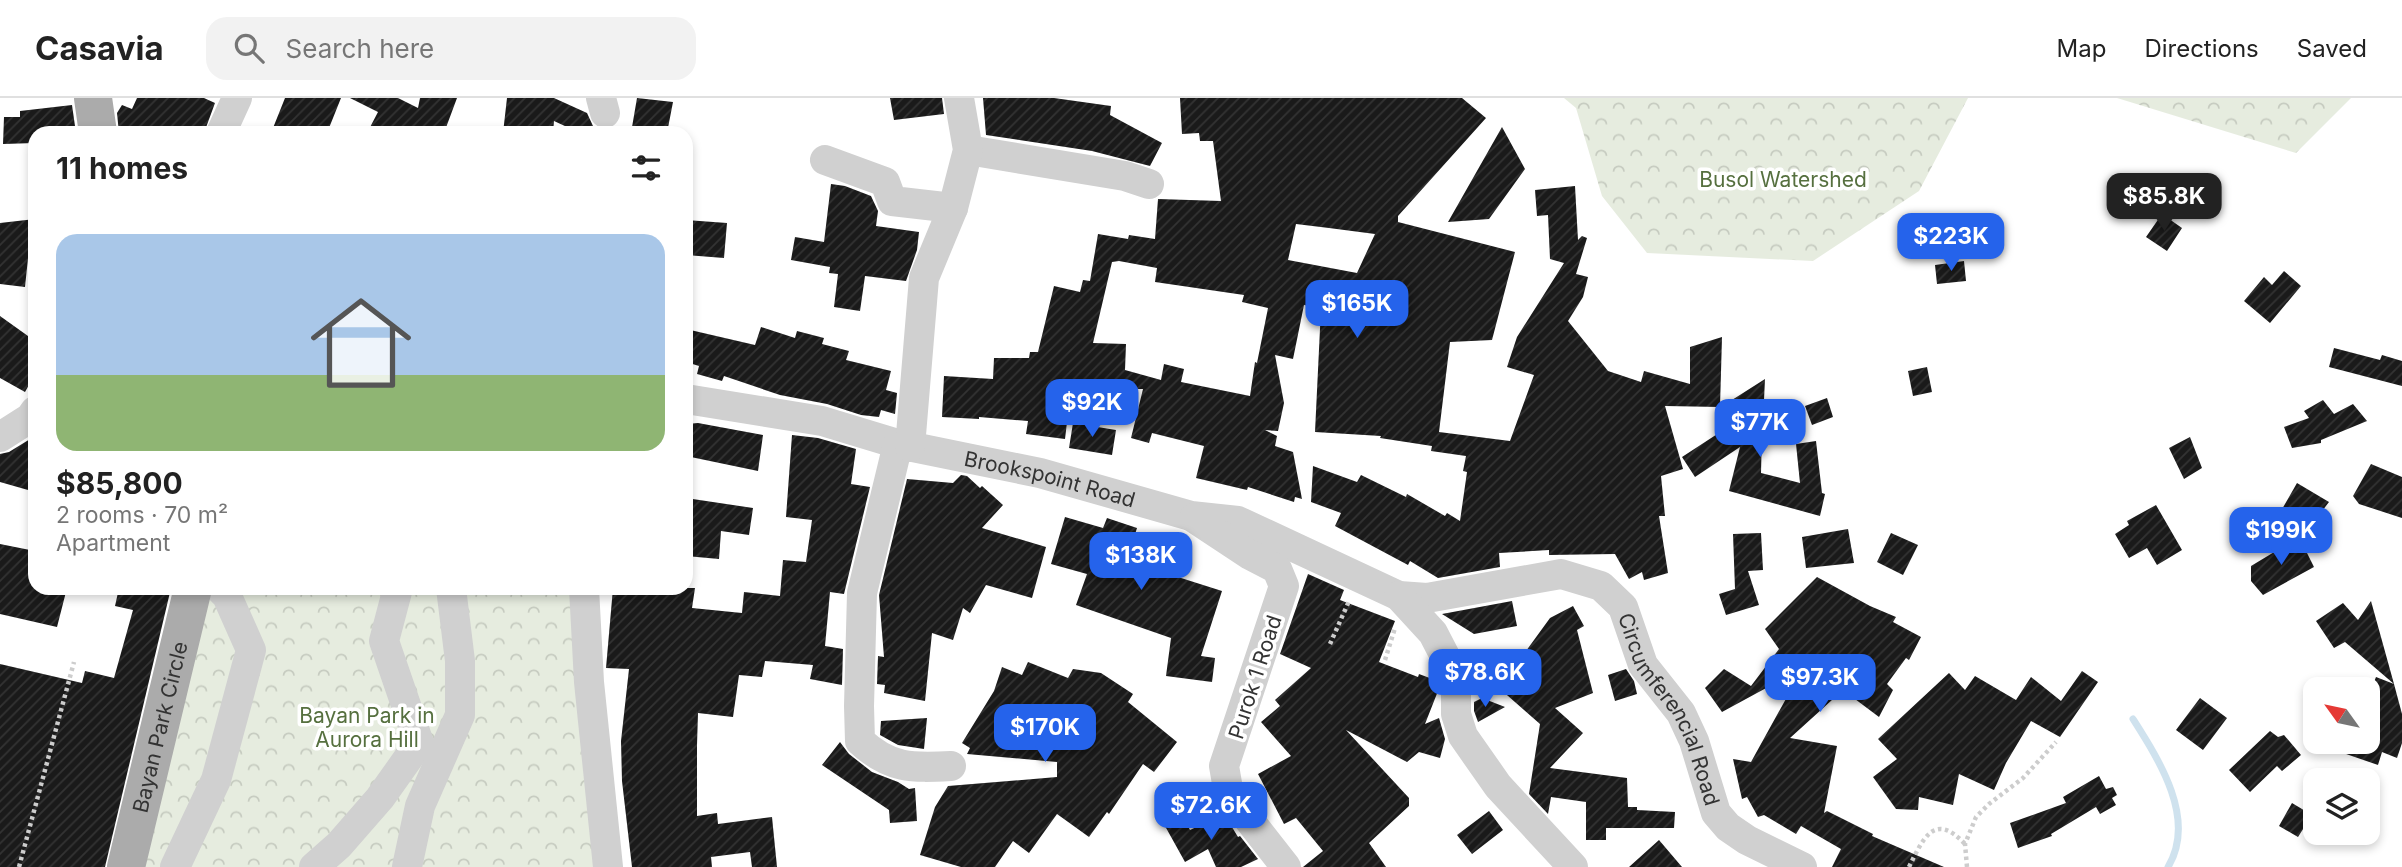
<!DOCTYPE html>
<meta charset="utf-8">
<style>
body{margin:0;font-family:Inter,sans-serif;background:#f2f2f2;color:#222;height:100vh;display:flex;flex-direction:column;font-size:26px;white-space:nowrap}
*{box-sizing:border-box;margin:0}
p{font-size:23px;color:#767676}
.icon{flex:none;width:38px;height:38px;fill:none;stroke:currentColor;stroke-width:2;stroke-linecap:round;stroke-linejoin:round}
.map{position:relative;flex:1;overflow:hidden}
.panel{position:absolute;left:28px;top:28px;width:665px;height:469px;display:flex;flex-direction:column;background:#fff;border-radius:21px;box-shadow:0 4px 10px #0003}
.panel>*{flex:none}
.needle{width:46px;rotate:303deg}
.controls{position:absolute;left:2303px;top:579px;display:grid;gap:14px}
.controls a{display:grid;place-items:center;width:77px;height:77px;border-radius:14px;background:#fff;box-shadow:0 4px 10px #0003;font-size:35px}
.price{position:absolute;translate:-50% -60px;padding:0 16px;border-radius:14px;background:#2563eb;color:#fff;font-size:23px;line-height:46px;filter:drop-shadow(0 2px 4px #0008)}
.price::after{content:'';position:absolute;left:50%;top:42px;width:21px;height:16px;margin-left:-10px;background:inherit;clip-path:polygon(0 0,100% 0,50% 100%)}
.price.current{background:#222;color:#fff}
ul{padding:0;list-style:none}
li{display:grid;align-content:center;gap:14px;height:371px;padding:0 28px}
li span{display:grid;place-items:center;height:217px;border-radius:21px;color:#555}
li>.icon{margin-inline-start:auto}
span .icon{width:126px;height:126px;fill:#fffc;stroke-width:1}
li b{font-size:30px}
h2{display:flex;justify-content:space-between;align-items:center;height:84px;padding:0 28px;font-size:30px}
header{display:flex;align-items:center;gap:42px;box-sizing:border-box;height:98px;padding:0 35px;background:#fff;border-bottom:2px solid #e0e0e0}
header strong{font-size:33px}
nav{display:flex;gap:38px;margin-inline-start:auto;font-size:24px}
.search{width:490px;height:63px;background:#f2f2f2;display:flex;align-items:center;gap:18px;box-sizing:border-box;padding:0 24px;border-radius:21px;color:#767676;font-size:26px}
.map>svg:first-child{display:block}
.forest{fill:url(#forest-crowns)}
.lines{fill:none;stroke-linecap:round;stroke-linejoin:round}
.stream{stroke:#cfe2ee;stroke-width:7}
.building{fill:url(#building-hatch);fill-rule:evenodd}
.path{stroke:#cdcdcd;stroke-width:4.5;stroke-dasharray:3.5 3.5;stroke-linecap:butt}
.minor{stroke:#d0d0d0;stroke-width:30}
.major{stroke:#ababab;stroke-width:38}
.labels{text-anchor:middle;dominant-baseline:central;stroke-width:7;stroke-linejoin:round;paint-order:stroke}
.park-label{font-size:21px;fill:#56703f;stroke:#fff}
.street-label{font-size:21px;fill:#333;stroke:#fff}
</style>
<header>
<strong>Casavia</strong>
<div class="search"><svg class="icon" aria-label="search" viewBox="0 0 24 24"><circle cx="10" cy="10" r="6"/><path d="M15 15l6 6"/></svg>Search here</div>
<nav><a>Map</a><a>Directions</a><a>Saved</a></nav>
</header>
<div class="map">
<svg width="2402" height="769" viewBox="0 0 2402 769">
<defs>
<pattern id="forest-crowns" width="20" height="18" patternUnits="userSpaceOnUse" patternTransform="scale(1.75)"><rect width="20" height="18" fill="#e6ecdf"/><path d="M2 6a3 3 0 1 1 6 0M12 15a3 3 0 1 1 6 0" fill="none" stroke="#c6cbc0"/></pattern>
<pattern id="building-hatch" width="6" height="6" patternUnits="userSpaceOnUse" patternTransform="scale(1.75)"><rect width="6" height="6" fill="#1a1a1a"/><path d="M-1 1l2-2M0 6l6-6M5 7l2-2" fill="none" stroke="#333"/></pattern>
</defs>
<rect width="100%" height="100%" fill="#fff"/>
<path class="forest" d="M1564,0H1968L1919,93L1813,163L1647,155L1602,98L1576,10Z
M2117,0H2351L2296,55Z
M209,490H570L595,769H139Z"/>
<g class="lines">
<path class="stream" d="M2133,621C2159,662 2197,721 2168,769"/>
</g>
<path class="building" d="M137,0H204L215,5L204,35H119L117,15L122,7L132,11Z
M285,0H341L327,35H271Z
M350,0H398L418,10L420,0H457L444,35H367L378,14Z
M507,0H554L587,15L593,28L590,35H580L554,23L553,35H503Z
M637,0L673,4L667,35H631Z
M890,0H942L944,16L894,22Z
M983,0H1054L1111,8L1110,17L1162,45L1150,68L1092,53L986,37Z
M1180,0H1462L1486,20L1398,118V124L1515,154L1492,242L1450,244L1439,334L1510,343L1534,277L1507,269L1517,239L1564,165L1550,161L1548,117L1537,118L1535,92L1575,88L1578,142L1582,138L1587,140L1576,176L1588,179L1583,199L1568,223L1608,273L1641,284L1644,273L1690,286V249L1722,239L1720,309L1665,308L1683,371L1661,378L1665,418H1659L1668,475L1644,482L1642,474L1629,481L1615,456L1549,457V452L1499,455L1500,469L1438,480L1410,463L1408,467L1335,428L1341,415L1311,404L1313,368L1357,384L1361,377L1406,399L1407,396L1445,418L1447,415L1460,423L1467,374L1463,373L1466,358L1431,353L1432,348L1380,340L1381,338L1315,334L1321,210L1304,207L1293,261L1275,257L1284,305L1278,333L1265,332L1277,338L1275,348L1293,354L1302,401L1295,399L1294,404L1248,389L1247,392L1196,380L1204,348L1152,335L1149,345L1131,340L1143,291H1071L1065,341L1026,336L1028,323L979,319V321L942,319L944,278L993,281L994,260H1029L1030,254H1038L1054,188L1080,194L1083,182L1090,183L1098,136L1128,141L1129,137L1155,141L1158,101L1221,103L1213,43H1200L1199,35L1182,36ZM1296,126L1329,130L1375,136L1357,175L1288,162ZM1119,163L1157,170L1155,184L1244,197L1242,204L1268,210L1257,265L1255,264L1250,298L1181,284L1184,271L1164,266L1161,282L1125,272L1126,246L1093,245L1112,164Z
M72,7L76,35H35V45L3,46L4,19H20V13Z
M1502,29L1525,71L1489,121L1448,124Z
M831,86L845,88L871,98L878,113L876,128L919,134L917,152L906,183L865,178L860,213L834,209L838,176L829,175L830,169L791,162L795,139L824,144Z
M2162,116L2182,130L2167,153L2146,139Z
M35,121V151H29L25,189L0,186V125Z
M686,122L727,125L724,160L686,157Z
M1964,163L1966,183L1937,186L1935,167Z
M2284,173L2301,188L2270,225L2244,203L2264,179L2272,187Z
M0,218L35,243V276L25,294L0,280Z
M761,229L795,240L797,233L824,240L822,246L849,253L846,262L891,273L886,292L897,295L895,316L881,312L879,319L861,317L827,306L780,297L724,278L722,283L697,276L699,268L686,264V231L755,247Z
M2334,250L2380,262L2382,257L2402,263V288L2329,269Z
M1927,269L1932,294L1913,298L1908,273Z
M1765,281L1763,323L1773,319L1776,326L1762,335L1761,375L1800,385L1796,346L1816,343L1822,395L1825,396L1820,418L1729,393L1740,349L1695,379L1682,359L1748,316L1749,317L1751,309H1721Z
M1827,300L1833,319L1812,327L1805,308Z
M2323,302L2334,316L2353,306L2367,323L2321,342V345L2292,350L2284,329L2309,320L2304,313Z
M698,325L763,337L758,373L686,358V326Z
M1073,325L1116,332L1112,357L1069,350Z
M792,337L818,340L856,351L851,386L870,389L844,496L830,494L825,548L843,551L842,587L810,581L813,567L765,563L762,579L739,577L733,619L698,615L697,647V718L717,715L718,726L772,719L777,769H752L750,754L711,759L712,769H632L622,683L621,643L629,571L606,570L613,490H695L692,510L742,515L744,494L780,498L783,462L806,464L812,422L786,419Z
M35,338V394L0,384V356L9,354Z
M2190,339L2202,370L2184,381L2169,350Z
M2371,366L2402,379V420L2359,406L2353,398Z
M961,377L967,378L980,390L982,388L1003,407L982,430L1046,449L1032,500L986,487L970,515L963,510L953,542L932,535L925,603L884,595L885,587L877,586L878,558L884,559L879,497L907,381L953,385Z
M2297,385L2329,404L2309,430L2281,413Z
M686,400L753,410L749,437L721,433L719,461L686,458Z
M2156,407L2182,452L2157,467L2147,450L2129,460L2115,436L2129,427L2127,423Z
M1065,419L1103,430L1107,420L1137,430L1131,449L1164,458L1159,473L1222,493L1201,558L1215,560L1212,584L1166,578L1171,540L1076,507L1087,476L1051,466Z
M1848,431L1854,465L1806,470L1802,439Z
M1761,435L1763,472L1748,473L1759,507L1726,517L1719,496L1735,491L1733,436Z
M1891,435L1918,447L1903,477L1877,464Z
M2299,439L2314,469L2263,497L2251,483V468Z
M0,446L35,453V490H67L57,529L0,516Z
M1308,476L1344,492L1340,502L1395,523L1379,564L1418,579L1419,576L1435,582L1438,593L1425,626L1439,620L1445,641L1440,660L1419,654L1407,664L1346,632L1409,700V708L1369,745L1386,769H1303L1323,753L1296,720L1284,726L1258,676L1291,658L1261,624L1280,608L1275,602L1311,570L1280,556Z
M1817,479L1870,508L1896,519L1893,524L1921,539L1909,562L1906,560L1887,586L1893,592L1879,619L1843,592L1790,640L1837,648L1824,715L1827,713L1873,736L1872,738L1944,769H1832L1841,751L1801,728L1796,736L1764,717L1758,719L1747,699L1742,701L1733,661L1751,664L1803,570L1722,614L1705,590L1724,571L1751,588L1779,551L1765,531Z
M119,490H171L105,769H0V566L82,585L85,573L114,580L133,512L115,508Z
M1512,503L1517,528L1474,536L1442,516Z
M2371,503L2394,586L2345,544L2334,550L2316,523L2343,505L2358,522Z
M1573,508L1584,528L1577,532L1593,595L1555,610L1583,635L1550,670L1627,680L1628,709H1637V712L1675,714L1674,730H1606V742H1586V704L1551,699L1548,716L1529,696L1540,626L1499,590L1550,520Z
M1028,564L1068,580L1073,571L1101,575L1133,596L1128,604L1177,644L1154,674L1143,666L1109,716L1107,714L1089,739L1057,716L1029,755L1013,743L995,769H961L920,757L935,709L948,688L1057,679V664L967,656L970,650L962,645L994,593L1002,569L1022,577Z
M1626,571L1634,583L1637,596L1615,603L1608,577Z
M2082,573L2098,584L2060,639L2031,623L2006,665L1994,692L1959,676L1953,707L1919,699L1918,712L1896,711L1873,679L1897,661L1878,641L1949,575L1965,592L1975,578L2016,602L2031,579L2061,603Z
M2376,579L2394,586L2402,616V645L2397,660L2382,654L2378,667L2320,647V644H2368V599Z
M1482,600L1505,609L1478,624L1474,613V604Z
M2200,600L2227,620L2203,652L2176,632Z
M927,620L924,651L898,647L880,637L881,623Z
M2270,633L2278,639L2284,637L2301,657L2282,673L2277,668L2250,694L2229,672Z
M840,644L849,656L872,674L898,684L909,691L915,690L917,723L890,725L889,712L822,667Z
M2099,678L2106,691L2113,689L2117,697L2112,700L2116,707L2100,716L2096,709L2051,736L2052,738L2018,750L2010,725L2066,705L2063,699Z
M2292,705L2312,717L2298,739L2279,728Z
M1489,713L1503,732L1472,756L1457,737Z
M1224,716L1238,739L1240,738L1258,761L1241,769H1216L1208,751L1185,764L1165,728L1183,718L1190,732Z
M1659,742L1682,769H1629Z"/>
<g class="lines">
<path class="path" d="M1330,546L1349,503
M1385,562L1395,530
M19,769L74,564
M1909,769C1923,741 1934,713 1965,746
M1967,769L1965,746L1976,719L1989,706L2023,680L2056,644"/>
<g class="minor">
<path d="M601,0L605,15"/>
<path d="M221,35L237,0"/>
<path d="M968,52L1125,78L1149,86"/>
<path d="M825,62L885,84L892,103L953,110"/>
<path id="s1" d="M686,301L822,323L898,346L1040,375L1191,418L1238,423L1399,498L1427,500L1561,476L1601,488L1623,509L1643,567L1681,615L1694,643L1716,715L1728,729L1747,742L1802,769"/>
<path d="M0,339L30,320L35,313"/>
<path d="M898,346L862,495L859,608L860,643C890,671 912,670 951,668"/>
<path d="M910,349L924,180L953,110L968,52L959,0"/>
<path d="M1194,420L1250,457L1277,471L1284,488L1224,668L1228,691L1243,714L1286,769"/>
<path d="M584,490L589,584L608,769"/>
<path d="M1399,498L1433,535L1448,564L1456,593V616L1463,638L1498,688L1573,769"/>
<path d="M175,769L216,682L251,552L227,498L219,490"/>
<path d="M314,769L339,747L380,700L419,645L384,543L398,490"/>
<path d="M407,769L420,708L460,617V563L451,490"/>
</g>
<g class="major">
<path d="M93,0L98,35"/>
<path id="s2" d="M126,769L193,490"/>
</g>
</g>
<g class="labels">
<g class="park-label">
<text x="1783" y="81">Busol Watershed</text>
<text x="367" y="617">Bayan Park in<tspan x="367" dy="24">Aurora Hill</tspan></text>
</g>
<g class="street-label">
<text stroke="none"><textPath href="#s1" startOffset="373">Brookspoint Road</textPath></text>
<text transform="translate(1255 579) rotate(-72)">Purok 1 Road</text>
<text stroke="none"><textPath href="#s1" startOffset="1094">Circumferencial Road</textPath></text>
<text stroke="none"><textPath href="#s2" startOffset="144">Bayan Park Circle</textPath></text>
</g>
</g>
</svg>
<div class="controls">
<a><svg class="needle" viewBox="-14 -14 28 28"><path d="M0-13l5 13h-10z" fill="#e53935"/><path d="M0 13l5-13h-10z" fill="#767676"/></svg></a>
<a><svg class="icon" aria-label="layers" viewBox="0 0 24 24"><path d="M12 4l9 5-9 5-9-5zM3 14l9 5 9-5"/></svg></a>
</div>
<b class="price current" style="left:2164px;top:135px">$85.8K</b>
<b class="price" style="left:1951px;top:175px">$223K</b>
<b class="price" style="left:1357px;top:242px">$165K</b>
<b class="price" style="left:1092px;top:341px">$92K</b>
<b class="price" style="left:1760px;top:361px">$77K</b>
<b class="price" style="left:2281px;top:469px">$199K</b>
<b class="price" style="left:1141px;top:494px">$138K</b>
<b class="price" style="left:1485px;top:611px">$78.6K</b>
<b class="price" style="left:1820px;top:616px">$97.3K</b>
<b class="price" style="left:1045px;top:666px">$170K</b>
<b class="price" style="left:1211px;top:744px">$72.6K</b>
<section class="panel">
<h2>11 homes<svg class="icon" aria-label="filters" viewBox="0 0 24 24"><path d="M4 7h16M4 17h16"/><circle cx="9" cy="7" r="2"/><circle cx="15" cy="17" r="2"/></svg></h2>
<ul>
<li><span style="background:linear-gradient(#a9c7e8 65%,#8fb573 0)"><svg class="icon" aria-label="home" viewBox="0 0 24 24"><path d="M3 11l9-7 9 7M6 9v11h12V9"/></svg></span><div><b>$85,800</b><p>2 rooms · 70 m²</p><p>Apartment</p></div></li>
</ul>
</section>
</div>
